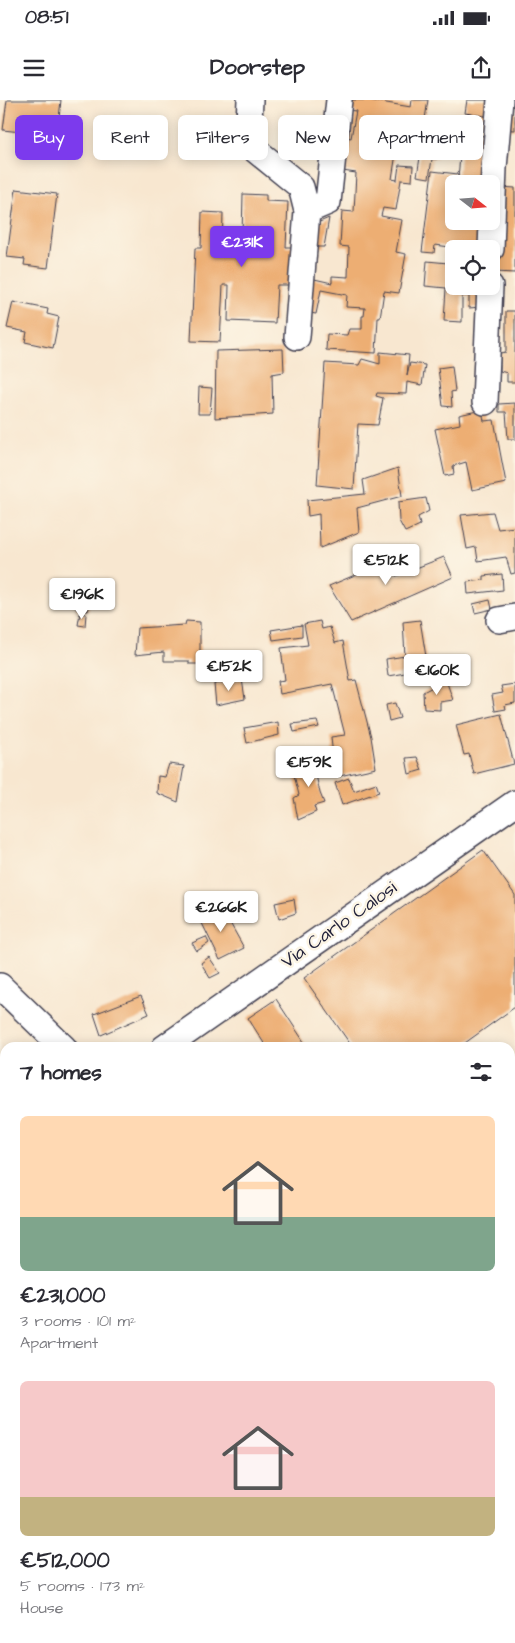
<!DOCTYPE html>
<meta charset="utf-8">
<style>
body{margin:0;font-family:"Architects Daughter",sans-serif;background:#f7f7f7;color:#2b2b33;height:100vh;display:flex;flex-direction:column;font-size:19px;white-space:nowrap}
*{box-sizing:border-box;margin:0}
p{font-size:16px;color:#7c7c81}
.icon{flex:none;width:28px;height:28px;fill:none;stroke:currentColor;stroke-width:2;stroke-linecap:round;stroke-linejoin:round}
.map{position:relative;flex:1;overflow:hidden}
.details{position:absolute;left:0px;top:942px;width:515px;height:601px;display:flex;flex-direction:column;background:#fff;border-radius:15px 15px 0 0;box-shadow:0 2px 12px #0003}
.details>*{flex:none}
.banner{position:absolute;left:15px;top:15px;width:485px;height:45px;display:flex;gap:10px}
.needle{width:32px;rotate:107deg}
.tools{position:absolute;left:445px;top:75px;display:grid;gap:10px}
.tools a{display:grid;place-items:center;width:55px;height:55px;border-radius:8px;background:#fff;box-shadow:0 2px 12px #0003;font-size:25px}
.price{position:absolute;translate:-50% -42px;padding:0 11px;border-radius:5px;background:#fff;color:#222;font-size:16px;line-height:32px;filter:drop-shadow(0 1px 2px #0008)}
.price::after{content:'';position:absolute;left:50%;top:30px;width:15px;height:11px;margin-left:-8px;background:inherit;clip-path:polygon(0 0,100% 0,50% 100%)}
.price.active{background:#7c3aed;color:#fff}
ul{padding:0;list-style:none}
li{display:grid;align-content:center;gap:10px;height:265px;padding:0 20px}
li span{display:grid;place-items:center;height:155px;border-radius:8px;color:#555}
li>.icon{margin-inline-start:auto}
span .icon{width:90px;height:90px;fill:#fffc;stroke-width:1}
li b{font-size:21px}
h2{display:flex;justify-content:space-between;align-items:center;height:60px;padding:0 20px;font-size:21px}
.tag{padding:0 18px;border-radius:8px;background:#fff;box-shadow:0 2px 12px #0003;font-size:18px;line-height:45px}
.tag.active{background:#7c3aed;color:#fff}
.status{display:flex;justify-content:space-between;align-items:center;height:35px;padding:0 25px;background:#fff;direction:ltr}
.status svg{height:14px;fill:currentColor}
header{display:flex;justify-content:space-between;align-items:center;height:65px;padding:0 20px;background:#fff;font-size:22px;font-weight:700}
.map>svg:first-child{display:block}
.building{fill:#edae73}
.lines{fill:none;stroke-linecap:round;stroke-linejoin:round}
.minor-casing{stroke:#424051;stroke-width:28}
.minor{stroke:#fff;stroke-width:25}
.labels{text-anchor:middle;dominant-baseline:central;stroke-width:5;stroke-linejoin:round;paint-order:stroke}
.street-label{font-size:19px;fill:#22223b;stroke:#fcf5e5}
</style>
<div class="status"><b>08:51</b><svg viewBox="0 0 49 12"><path d="M0 12V9h3v3zM5 12V6h3v6zM10 12V3h3v9zM15 12V0h3v12zM26 1h20v11H26zM47 4h2v5h-2z"/></svg></div>
<header><svg class="icon" aria-label="menu" viewBox="0 0 24 24"><path d="M4 6h16M4 12h16M4 18h16"/></svg>Doorstep<svg class="icon" aria-label="share" viewBox="0 0 24 24"><path d="M12 15V3M7 8l5-5 5 5M5 13v7h14v-7"/></svg></header>
<div class="map">
<svg width="515" height="1543" viewBox="0 0 515 1543">
<rect width="100%" height="100%" fill="#fcf5e5"/>
<filter id="ink" filterUnits="userSpaceOnUse"><feTurbulence type="fractalNoise" baseFrequency=".02" numOctaves="2"/><feDisplacementMap in="SourceGraphic" scale="10" xChannelSelector="R" yChannelSelector="G"/><feConvolveMatrix kernelMatrix="1 2 1 2 8 2 1 2 1" color-interpolation-filters="sRGB"/></filter>
<filter id="wash" filterUnits="userSpaceOnUse"><feTurbulence type="fractalNoise" baseFrequency=".0096" numOctaves="4" result="noise"/><feDisplacementMap in="SourceGraphic" scale="20" xChannelSelector="R" yChannelSelector="G"/><feGaussianBlur stdDeviation="1.12" result="paint"/><feColorMatrix in="noise" values="0 0 0 0 0 0 0 0 0 0 0 0 0 0 0 0 0 1.4 0 .05"/><feComposite in="paint" operator="in"/></filter>
<g filter="url(#wash)">
<rect width="100%" height="100%" fill="#f8e7d0"/>
<g id="blocks">
<path class="building" d="M7,0H61L57,36L3,30Z
M348,0H368L411,7L412,0H428L424,25L401,21L392,79L397,80L399,65L413,66L412,81L401,80L396,110L383,108L381,116L402,120L396,152L406,154L399,193L384,191L380,218H378L376,253L326,250L327,234L347,235L349,229H362V216H364L365,208L346,207L347,195L321,190L316,214L304,212L310,178L332,183V176L348,177L349,147L340,146L342,111L354,112L356,73L336,70L342,36L351,38L356,11L347,10Z
M467,0H494L491,17L465,13Z
M508,0H515V30L499,29Z
M462,34L485,36L481,80L472,79L471,84H454V121H489L486,149H454V170H447V177H454V186H480L481,207L469,208V196H462V222L444,221L446,188L425,186L427,161L448,163L450,147L435,145L434,153L422,152L432,71L458,74V78Z
M423,39L440,43L437,59H432L429,78L417,76Z
M500,87L515,88V173L494,172Z
M16,89L57,94L48,168L24,165L25,159L7,157Z
M243,94L266,95V101L288,102L286,147H298L297,185H277L275,223L228,221L229,185H223L220,242L191,241L195,148H201L202,112L223,113L222,148H231V135H242Z
M329,118L324,147H310V126Z
M13,202L48,209L47,214L59,217L53,248L25,242L27,232L7,228Z
M506,211H515V282H507V273L500,271V253L506,252Z
M283,249L284,272L272,274L273,314L215,318L216,251Z
M380,252L409,255L407,276L410,263L425,265L422,285L407,282L406,294L377,293L376,296L383,298L378,325L358,324L354,389L317,385L325,263L359,265L362,259L380,264Z
M452,266L455,291L451,292L452,307L443,306L438,268Z
M199,287L212,288L210,314H198Z
M515,303V339H508L506,312H499V304Z
M482,310L484,321L494,320L506,383L472,390L466,362L453,366L454,374L445,376L435,329L460,324L459,315Z
M398,368L402,396L357,408L359,432L320,448L319,414L308,416L307,400L365,394L363,380Z
M426,398L429,411L418,417L420,425L405,432L399,421L398,402Z
M493,412L498,429L515,427V473L511,474L506,457L478,461L476,447L467,449L461,415Z
M391,452L393,459L390,462L396,476L444,457L453,477L351,522L329,486L362,472Z
M502,474L503,490L468,494L467,482L484,480V476Z
M80,494L91,496L88,511L76,509Z
M490,500L492,509L475,513L473,504Z
M80,513L86,514L85,526L78,525Z
M420,520L428,569L388,576L386,559L405,556L403,522Z
M186,521L200,522V564H189V561H164V552L135,555L137,528L185,525Z
M320,521L322,529L330,527L335,543L343,541L350,581L356,580L371,637L376,668L335,677L331,637L345,635L332,584L280,594L278,581L285,580L281,548L308,545L304,524Z
M302,525V536L273,540L271,530Z
M242,579L245,599L216,605L214,584Z
M446,580L453,600L440,602V610L424,609L423,592Z
M515,584V603L505,605L506,609L495,611L492,595L503,593L501,586Z
M395,603L400,618L389,621L386,605Z
M501,614L514,664L474,674L469,654L464,655L456,625Z
M317,621L319,627L294,632L292,624Z
M278,622L279,635L247,643L244,628Z
M417,657L422,670L409,674L406,658Z
M324,659L326,673L316,675L320,693L324,703L314,706L316,712L298,720L294,698L299,695L293,671L307,669V662Z
M169,664L184,666L178,702L157,693L158,676L165,677Z
M349,678L354,691L376,683L379,692L342,705L335,683Z
M483,750L515,795V907L458,948H353L304,878Z
M294,799L296,813L279,819L275,803Z
M220,805L244,848L220,860L199,817Z
M206,837L209,843L197,851L192,843Z
M209,857L220,873L210,878L201,863Z
M141,896L149,914L101,935L94,914Z
M276,899L308,948H267L248,918Z"/>
</g>
</g>
<g filter="url(#ink)">
<use href="#blocks" fill-opacity="0" stroke="#424051" stroke-width="1"/>
<g class="lines">
<g class="minor-casing">
<path id="minor" d="M250,0L248,44L301,87L307,111
M491,149L494,68L500,0
M297,237L307,111L328,102L339,0
M485,302L490,186
M499,520L515,517
M0,886L64,948
M164,948L515,703
M0,1443H5
M419,1543L424,1539"/>
</g>
<use href="#minor" class="minor"/>
</g>
</g>
<g class="labels">
<g class="street-label">
<text transform="translate(339 825) rotate(-35)">Via Carlo Calosi</text>
</g>
</g>
</svg>
<div class="tools">
<a><svg class="needle" viewBox="-14 -14 28 28"><path d="M0-13l5 13h-10z" fill="#e53935"/><path d="M0 13l5-13h-10z" fill="#7c7c81"/></svg></a>
<a><svg class="icon" aria-label="locate" viewBox="0 0 24 24"><circle cx="12" cy="12" r="6"/><path d="M12 2v4M12 18v4M2 12h4M18 12h4"/></svg></a>
</div>
<b class="price active" style="left:242px;top:168px">€231K</b>
<b class="price" style="left:386px;top:486px">€512K</b>
<b class="price" style="left:82px;top:520px">€196K</b>
<b class="price" style="left:229px;top:592px">€152K</b>
<b class="price" style="left:437px;top:596px">€160K</b>
<b class="price" style="left:309px;top:688px">€159K</b>
<b class="price" style="left:221px;top:833px">€266K</b>
<div class="banner">
<a class="tag active">Buy</a>
<a class="tag">Rent</a>
<a class="tag">Filters</a>
<a class="tag">New</a>
<a class="tag">Apartment</a>
</div>
<section class="details">
<h2>7 homes<svg class="icon" aria-label="filters" viewBox="0 0 24 24"><path d="M4 7h16M4 17h16"/><circle cx="9" cy="7" r="2"/><circle cx="15" cy="17" r="2"/></svg></h2>
<ul>
<li><span style="background:linear-gradient(#ffd9b3 65%,#7fa58c 0)"><svg class="icon" aria-label="home" viewBox="0 0 24 24"><path d="M3 11l9-7 9 7M6 9v11h12V9"/></svg></span><div><b>€231,000</b><p>3 rooms · 101 m²</p><p>Apartment</p></div></li>
<li><span style="background:linear-gradient(#f6c9c9 75%,#c2b280 0)"><svg class="icon" aria-label="home" viewBox="0 0 24 24"><path d="M3 11l9-7 9 7M6 9v11h12V9"/></svg></span><div><b>€512,000</b><p>5 rooms · 173 m²</p><p>House</p></div></li>
</ul>
</section>
</div>
